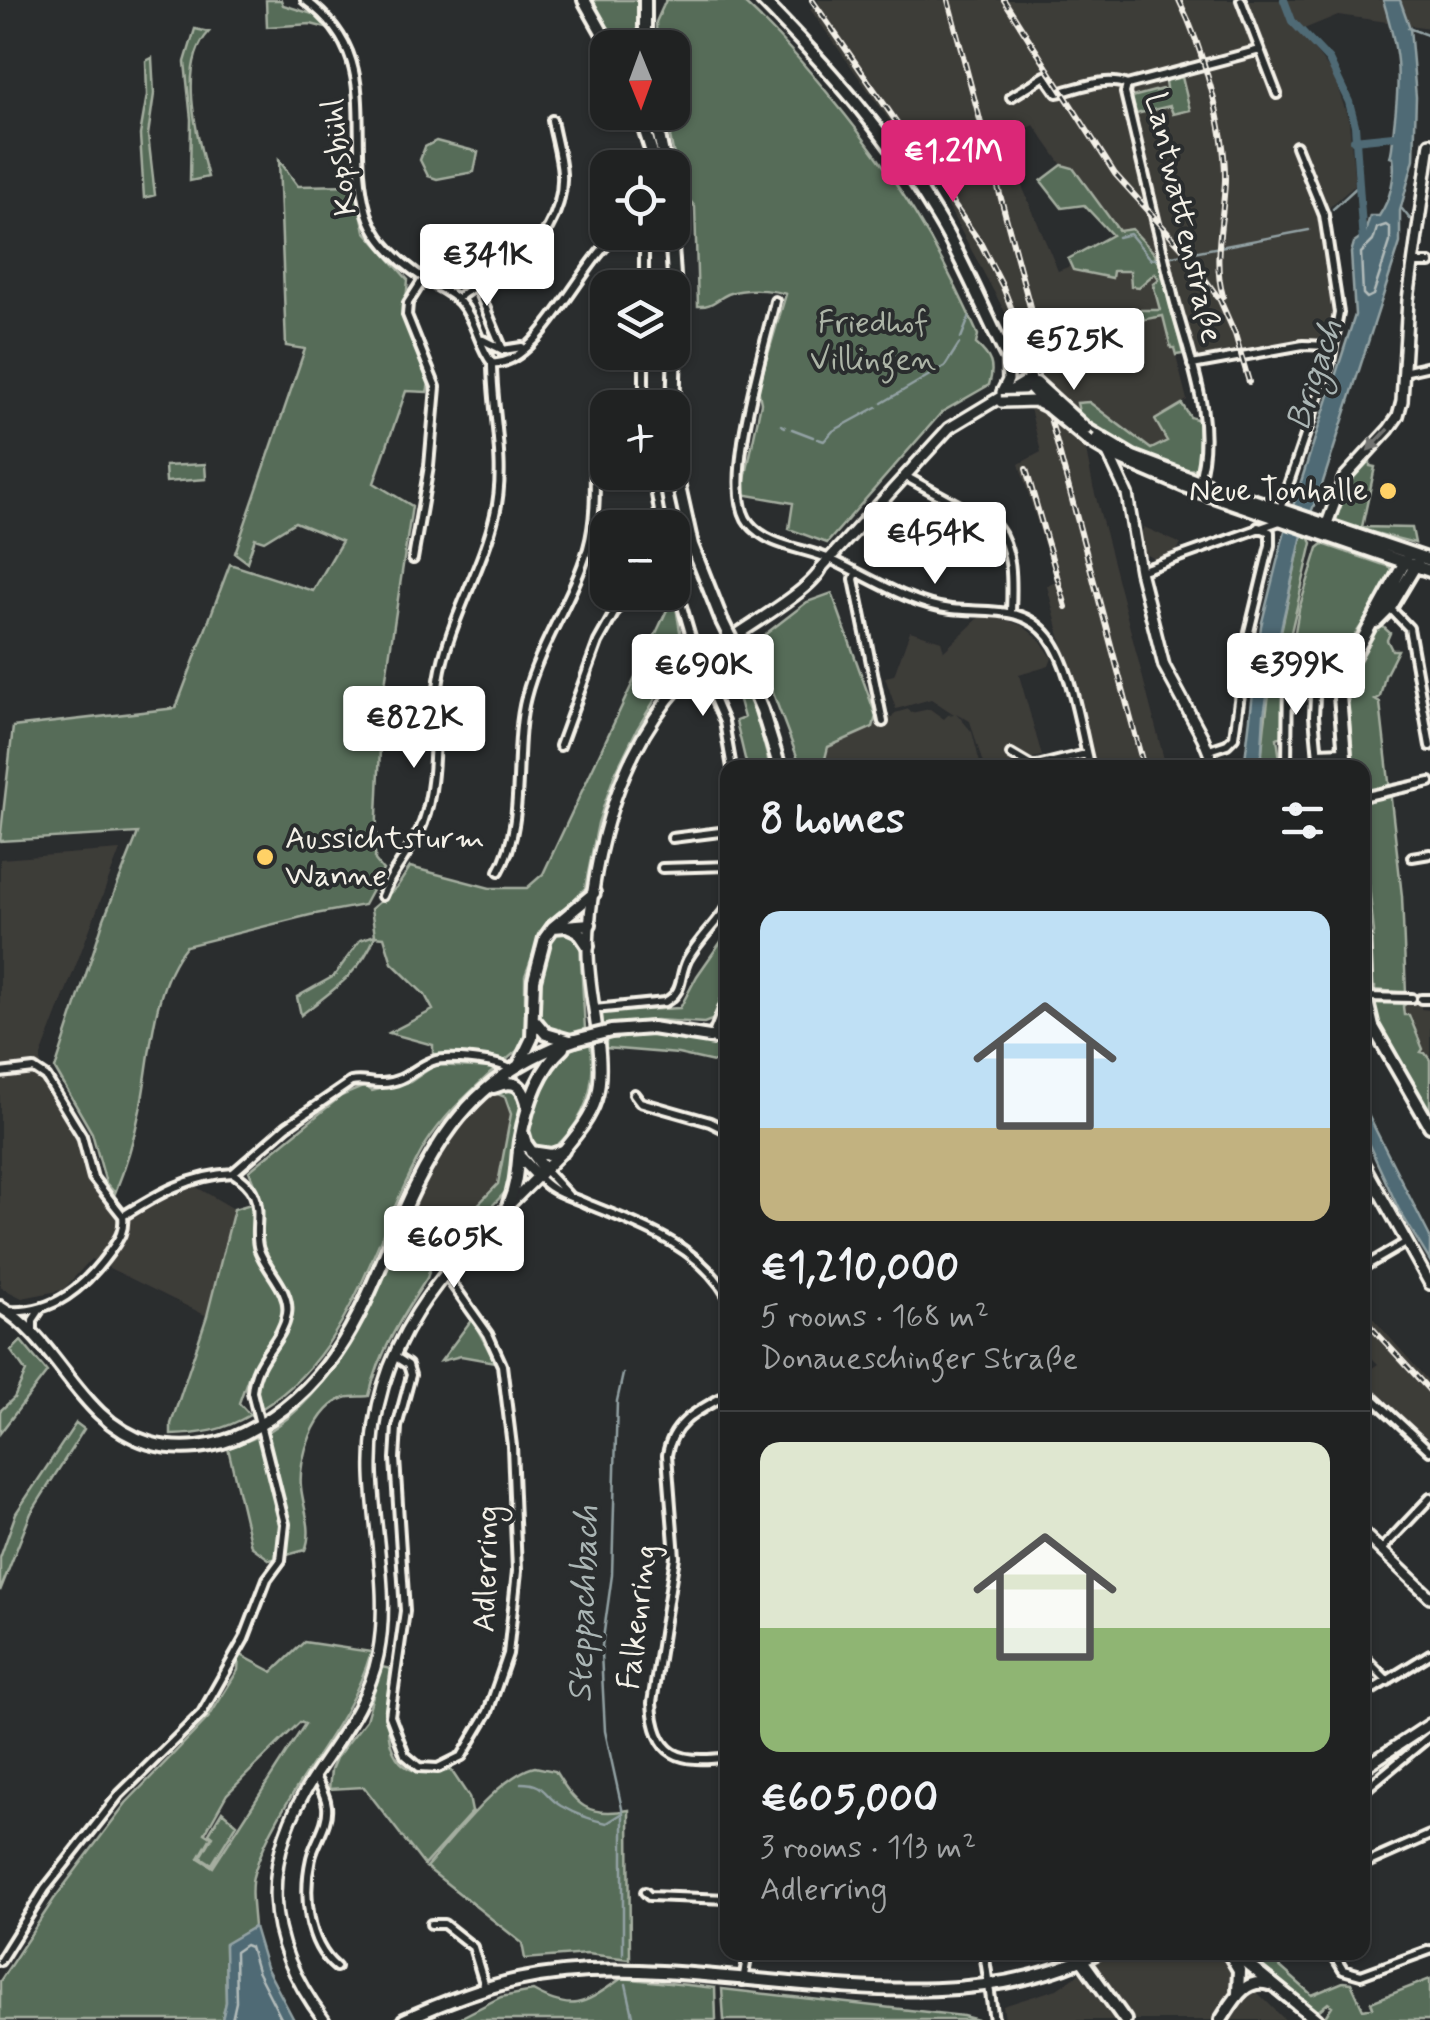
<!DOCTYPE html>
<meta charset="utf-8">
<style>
body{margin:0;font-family:Mynerve,sans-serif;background:#2d2f2f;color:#f1f3f6;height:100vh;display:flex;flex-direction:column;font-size:38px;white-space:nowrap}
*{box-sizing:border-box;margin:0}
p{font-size:32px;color:#a2a4a5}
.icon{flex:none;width:55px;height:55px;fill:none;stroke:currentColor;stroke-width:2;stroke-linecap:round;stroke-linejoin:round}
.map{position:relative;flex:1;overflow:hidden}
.drawer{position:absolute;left:720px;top:760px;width:650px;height:1200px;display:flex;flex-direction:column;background:#202222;border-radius:20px;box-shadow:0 2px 8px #0004,0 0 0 2px #3d3f40}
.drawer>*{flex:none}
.needle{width:65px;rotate:179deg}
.controls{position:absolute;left:590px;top:30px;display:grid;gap:20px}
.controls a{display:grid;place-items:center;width:100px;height:100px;border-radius:20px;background:#202222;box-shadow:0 2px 8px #0004,0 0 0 2px #3d3f40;font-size:50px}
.price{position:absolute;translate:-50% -85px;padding:0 22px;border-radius:10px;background:#fff;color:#222;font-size:32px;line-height:65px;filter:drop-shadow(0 2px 5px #0008)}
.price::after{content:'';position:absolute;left:50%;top:60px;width:30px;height:22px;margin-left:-15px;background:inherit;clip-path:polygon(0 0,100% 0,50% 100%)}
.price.on{background:#db2777;color:#fff}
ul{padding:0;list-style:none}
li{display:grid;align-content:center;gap:20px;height:530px;padding:0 40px}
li+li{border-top:2px solid #3d3f40}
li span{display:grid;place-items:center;height:310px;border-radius:20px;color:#555}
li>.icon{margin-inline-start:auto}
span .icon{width:180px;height:180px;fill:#fffc;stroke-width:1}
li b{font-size:42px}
h2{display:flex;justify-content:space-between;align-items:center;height:120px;padding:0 40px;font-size:42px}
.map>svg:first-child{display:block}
.built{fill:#3e3c39}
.green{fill:#566c58;stroke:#a5aea0;stroke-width:2.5;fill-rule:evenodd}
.water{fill:#506b75;stroke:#92a1a3;stroke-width:2.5}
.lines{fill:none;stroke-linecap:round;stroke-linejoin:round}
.shore{stroke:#b2bbba;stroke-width:2.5}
.stream{stroke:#92a1a3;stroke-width:2.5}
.canal{stroke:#506b75;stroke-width:8}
.minor-casing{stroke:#f4f1e8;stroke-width:14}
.tertiary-casing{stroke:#f4f1e8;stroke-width:16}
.secondary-casing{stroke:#f4f1e8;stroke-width:18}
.primary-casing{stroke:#f4f1e8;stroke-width:18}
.minor{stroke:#2a2d2e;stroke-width:6}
.tertiary{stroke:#2a2d2e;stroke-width:9}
.secondary{stroke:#2a2d2e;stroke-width:10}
.primary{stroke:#2a2d2e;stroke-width:10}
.rail-casing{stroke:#f4f1e8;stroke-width:6}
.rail{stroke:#2a2d2e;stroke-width:2.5;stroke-dasharray:8;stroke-linecap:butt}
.tertiary-bridge-casing{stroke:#f4f1e8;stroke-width:16;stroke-linecap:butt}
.secondary-bridge-casing{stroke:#f4f1e8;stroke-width:18;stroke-linecap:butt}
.primary-bridge-casing{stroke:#f4f1e8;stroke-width:18;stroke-linecap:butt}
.tertiary-bridge{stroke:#2a2d2e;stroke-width:9}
.secondary-bridge{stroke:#2a2d2e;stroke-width:10}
.primary-bridge{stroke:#2a2d2e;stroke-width:10}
.oneway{fill:#71726f}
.poi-dot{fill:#ffd166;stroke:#2a2d2e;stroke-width:4}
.labels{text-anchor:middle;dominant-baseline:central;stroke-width:8;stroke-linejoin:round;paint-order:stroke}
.street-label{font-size:32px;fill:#f4f1e8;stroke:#2a2d2e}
.park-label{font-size:32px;fill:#adb5a7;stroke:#2a2d2e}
.poi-label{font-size:32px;fill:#f4f1e8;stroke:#2a2d2e;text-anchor:end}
.water-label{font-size:35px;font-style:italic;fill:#aab5b4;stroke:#2a2d2e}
</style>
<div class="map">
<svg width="1430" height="2020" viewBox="0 0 1430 2020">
<rect width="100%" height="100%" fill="#2a2d2e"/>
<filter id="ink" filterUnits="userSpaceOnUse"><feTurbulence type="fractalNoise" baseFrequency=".01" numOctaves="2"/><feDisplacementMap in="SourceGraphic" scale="20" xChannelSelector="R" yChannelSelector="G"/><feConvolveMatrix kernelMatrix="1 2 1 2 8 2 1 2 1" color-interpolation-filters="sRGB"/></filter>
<g filter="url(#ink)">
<path class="built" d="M818,0H1430V28L1338,15L1299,31L1333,74L1349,121L1355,185L1319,216L1335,307L1332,336L1197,359L1180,340L1161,267L1119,231L1073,168L1062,165L1034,125L1003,141L1058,271L1070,266L1073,270L1111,278L1112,271H1130L1147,278L1155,273L1159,279L1160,310H1135L1131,322L1163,316L1171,348H1174L1187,400L1156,420L1167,441L1151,449L1089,402L1077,404L1093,486L1166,767H1094L1047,586L1056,582L1019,464L1041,452L1006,314L939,190L810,9L819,3Z
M1144,527L1181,544L1176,552L1155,559L1142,552L1140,537Z
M981,616H996L1023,626L1041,641L1052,658L1049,666L1019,675L1042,756L998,767H984L970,721L956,713L972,732L981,767L822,768L821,760L828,747L872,727L879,718H892L895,713L909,709L911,713L930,709L944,719L948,715L954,714L931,699L896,709L885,677L894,675L910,631L941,641L944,651Z
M120,850L41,1056V1072L82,1136L93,1178L122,1216L186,1181L234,1209L207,1316L91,1259L63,1290L22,1298L0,1287V859Z
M1407,1001L1421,1002V1009L1430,1010V1060L1426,1053H1421L1423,1048L1409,1015H1404L1403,1006L1407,1005Z
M493,1092L506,1096L511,1114L498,1184L435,1248L421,1241L407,1215L447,1145L462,1124Z
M1362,1306L1430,1383V1444L1363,1382V1359L1371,1369L1378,1364L1363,1349Z
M1108,1953H1218L1285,2020H1005L1003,2006L1057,1989Z"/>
<path class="green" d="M266,0H281L283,5L316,15L330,29L311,24L267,27Z
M588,0H643L642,47H615Z
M666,0H741C776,31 805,65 834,101C897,178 938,244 978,335L976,344C991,357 995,366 989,385L942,412L827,543L789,529L793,503L742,494L761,403L758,388L786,294C769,289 745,288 728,294C715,300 712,307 698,306L695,207L681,189L665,113L672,112V48L657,47L656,22Z
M195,29L209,32C177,66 197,136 208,177L190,181L191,119L185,62Z
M152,58L154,94L148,135L155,195L144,198L140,135L147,95L146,61Z
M1182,77L1190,110L1173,114L1170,106L1136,114L1132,97L1166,88L1165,81Z
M436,141L478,152L474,172L437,179L428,176L420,160L425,147Z
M279,160L298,186L355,185L365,231L408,280L404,321L429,384L427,392L406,391L374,483L412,506L382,704L375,860L383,870L364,905L310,915L186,946C151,989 151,1058 140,1110C134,1139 126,1166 115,1193L106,1183L92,1133L55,1069L104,919L138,833L0,841L13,727L176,708L230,564L313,591L342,541L295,522L264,541L255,538L247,562L235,553L305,349L286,346Z
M1062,165L1073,168L1119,231L1132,229L1155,254L1161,267L1183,354L1176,355L1174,348H1171L1163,316L1131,322L1118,321V316L1131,310H1160L1153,284L1159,279L1155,273L1139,287L1131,286L1130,271H1113L1112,278L1073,270L1068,259L1112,235L1084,205L1062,208L1041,181Z
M1089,402L1151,449L1167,441L1155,420L1182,404L1190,417L1199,420L1198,468C1173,479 1102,432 1080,416L1077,403Z
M1365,460H1370V466L1375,467L1362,527L1412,528L1415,543L1335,523L1348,483Z
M205,464L206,479L166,482L165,466Z
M1302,535L1309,537L1312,543L1287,649L1282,736L1277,738L1281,767L1261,768C1265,688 1286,613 1302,535Z
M1323,544L1390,567L1392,580L1352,639L1334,680L1293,666L1290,660L1299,609L1318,548Z
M832,593L876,716L873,727L828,747L825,759L821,761L823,767H801L754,643L807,602Z
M674,595L685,661L662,688L637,729L614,776L598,823L585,888L541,933L525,976V1038L518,1050L505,1061L433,1060V1045L389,1033L433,1010L425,995L392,963L384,937L375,936C362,972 330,992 301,1015L297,997L334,976L360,940L375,935L371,909L397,887L410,867L490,888H527L543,874Z
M1379,623L1390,633L1387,640L1392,650H1398L1385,676L1380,697L1375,700L1380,703L1402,896L1406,993L1375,990V987L1368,986L1367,954L1374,933L1363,827L1362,768L1354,767L1349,712L1343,710C1346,677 1357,649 1379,623Z
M729,652L754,705L770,767H747L736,721L744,718L736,690L720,658Z
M560,930L574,935L580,945L585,1029L570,1033L546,1030C530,1008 537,944 560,930Z
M727,933V983L717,1018L704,1023L656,1020L603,1025L602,1012L680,1008L697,976Z
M1376,1001L1407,1003L1403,1006L1404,1015H1409L1423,1049L1421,1052L1425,1053L1430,1060V1119L1383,1041L1371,1007Z
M612,1035C650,1034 691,1036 727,1048V1065L678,1054L606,1048V1039Z
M590,1042C598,1085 586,1121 552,1150H536L527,1140L528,1131C536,1093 546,1048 590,1042Z
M435,1065L496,1068C470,1092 443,1116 424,1147C373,1236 354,1352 261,1409L255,1392L256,1377L249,1375L239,1403L250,1415C222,1431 202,1434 171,1435V1424L207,1316L234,1209L261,1201L249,1171L341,1096L365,1086L372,1091L410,1082Z
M501,1087L517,1089L524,1103L514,1176L508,1189L444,1257L434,1258L431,1253L498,1184L511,1114L505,1097L493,1092Z
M407,1215L429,1225L418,1253L430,1269L427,1278C403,1315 379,1352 369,1396C362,1397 352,1396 345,1398C315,1407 298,1459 301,1487C303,1509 314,1529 305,1550L270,1560L251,1546L228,1448C242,1442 259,1438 271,1430C345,1383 374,1291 407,1215Z
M472,1319L495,1362L461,1356L441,1361Z
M21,1341L47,1372L0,1433V1411L14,1398L26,1372L11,1351Z
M76,1423L84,1429L31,1513L0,1591V1558L16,1513Z
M304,1642L371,1652C347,1734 279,1792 254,1873C249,1888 253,1911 254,1927L225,1945L226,2002L222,2020H0V1981L54,1899L126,1803L209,1717L238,1670L239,1654L273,1672ZM300,1722L305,1724L213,1867L199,1858L211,1837L205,1833L227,1794Z
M381,1667L392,1669C384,1720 378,1788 451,1770L469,1797L472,1812L424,1865L364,1787L329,1789L331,1770L336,1758L366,1720Z
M535,1767L555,1771C576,1805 587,1818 629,1810L630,1959L587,1954L525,1959L522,1943L426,1867C451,1840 501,1774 535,1767Z
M222,1811L237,1824L212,1864L201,1857L213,1836L209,1833Z
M1269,1957L1312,1995L1343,1982L1351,1983L1363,2009L1373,2007L1371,2002L1430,1979V2020H1323L1332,2006L1328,2003L1317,2012L1259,1965Z
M622,1978L715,1988L716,2020H456L501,1997L533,1991C574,2014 585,2003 622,1978Z
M722,1989L963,2016L978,2020H724Z"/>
<path class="water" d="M1383,0H1400L1410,28L1416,97L1414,159L1400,211V243L1322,485L1302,535L1270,678L1264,715L1261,767L1244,768L1261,626L1284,534L1355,315L1351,253L1354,243L1364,236L1370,216H1379C1390,200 1396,176 1393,158L1390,157C1393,148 1393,136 1394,126C1401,71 1399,53 1383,0Z
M1363,1105L1430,1237V1261L1399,1210L1363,1132Z
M254,1927L266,1967L294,2020H222L226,2002L225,1944Z"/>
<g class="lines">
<path class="shore" d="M1386,225L1390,228V242L1373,295L1367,298L1363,294L1361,253L1373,241L1377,228Z
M232,2020L236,2002L235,1952L245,1945L250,1947L257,1971L282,2020"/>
<path class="stream" d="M1408,28L1430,36
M1333,209L1358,186
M1402,209L1410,219
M1118,237L1130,234L1151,259L1160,258
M1167,257L1309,230
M961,338L969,318
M882,403L945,366L959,344
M781,425L785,427
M792,429L813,437
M818,439L824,441L833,431L877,407
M521,1783C546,1783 543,1795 561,1806C575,1814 592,1820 607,1823L623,1813
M623,1954V1813L605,1731L601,1653L612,1575L617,1401L623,1374
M626,1984L634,2020"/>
<path class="canal" d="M1284,0L1292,21L1329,60L1349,102L1355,125L1363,243
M1354,140L1393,136"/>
<g class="minor-casing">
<path id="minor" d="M305,0C386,58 344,132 367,213C376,242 403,265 428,281C438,287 451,293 460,302C476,320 478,345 492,363
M1241,0L1277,94
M1127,85L1125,93C1141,161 1157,228 1173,295C1188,356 1218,420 1198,483
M1127,85L1260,50
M1011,97L1045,76L1057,93C1079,88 1106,76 1127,85
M1413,263H1430
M476,285L503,350
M457,299C473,284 493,278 511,267C541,248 564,211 562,174C561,156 555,138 552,120
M775,301C765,347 720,488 749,523C768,547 806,548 832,560C869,577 909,604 951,609C987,613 1023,604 1049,637C1072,667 1080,730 1090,768
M483,340L503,350L522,347
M644,352V408
M492,363C540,370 592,238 624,233C633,232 639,238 644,243V288
M1192,365L1303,345L1332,346
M1403,372L1430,366
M652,472L662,528
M905,476L996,526C1014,549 1012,584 1011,612
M1280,509L1330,362L1339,313L1324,215L1296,146
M639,528L660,516
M413,559L429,466L436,387L407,315L408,303L424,278
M1140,571L1280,521
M672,572L699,664L724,722L732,768
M856,573L854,579L883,722
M1389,607L1409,628L1430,746
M1316,677L1314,716L1319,768
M560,746L598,642L626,592
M1209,750L1227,744L1234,737L1248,636L1270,545V532L1258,527
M1318,752L1343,751
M1011,754L1033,767L1086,754
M1287,768L1288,664
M1362,797L1430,782
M672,838L728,831
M1412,857L1430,854
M662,868L728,866
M499,871C527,823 512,750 526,697C539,645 573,600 588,548C600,505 592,462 595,418C607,402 624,399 644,399
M382,896C392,869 413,850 423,823C439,778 432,727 439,680C448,622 482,571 495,514C507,465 492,412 492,363
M1366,997L1412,998
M1421,999H1430
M594,1009L665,1002C685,991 678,978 687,960C698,940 715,925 728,906
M0,1073L34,1069L46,1077L82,1136L93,1178L123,1216C125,1232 118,1240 109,1253C84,1287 54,1314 8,1311
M634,1094L640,1102L710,1122L728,1131
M545,1170L568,1195
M233,1173L287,1126L351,1082C363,1079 371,1084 382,1083C407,1082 414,1067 433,1061C446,1056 502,1061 511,1070
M538,1176C551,1192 567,1195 585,1203C638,1225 698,1244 728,1297
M1362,1268L1405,1243
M33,1333V1320L41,1308
M394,1356L408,1365L411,1375L397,1427L395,1459L405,1611L390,1716L405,1755L419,1767L438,1768L462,1756L488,1712L508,1654L517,1571L512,1446L502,1365L488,1334L444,1272
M1362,1388L1430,1451
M728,1394C700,1410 672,1421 667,1455L675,1557L652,1703C655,1757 679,1764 728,1757
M1381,1550L1430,1498
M1362,1655L1388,1681
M1362,1696L1430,1654
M315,1777C320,1786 326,1795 327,1806C329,1824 315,1841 311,1858C303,1893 307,1943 336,1967
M1362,1792L1430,1736
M1362,1865L1430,1835
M645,1892L649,1896L728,1899
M431,1924H444L473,1947L485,1987
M984,1952L994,2020
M1332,1952L1343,1970L1361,1975L1430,1950
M0,1961L45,1889L120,1794L202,1713L244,1639L267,1579L281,1560L285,1524L252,1392C255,1355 282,1344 287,1314C291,1291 267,1271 259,1250C253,1233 262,1213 254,1195C250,1185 242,1179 233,1173C190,1175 158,1194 123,1216
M743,1981L748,1952"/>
</g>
<g class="tertiary-casing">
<path id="tertiary" d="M1002,392L1008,380L1007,357
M1003,401L1033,386
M1108,453L1127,494L1140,571L1164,666L1203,738L1215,768
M1325,529L1344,478L1389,429L1398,416L1402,401L1408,300L1430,143
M821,568L949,428L1032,378
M1362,1161L1430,1284
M1362,1532L1430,1597
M1362,1769L1430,1724
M324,2020C262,1938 259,1861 315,1775C340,1737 369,1701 378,1655C390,1595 374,1533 372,1473C368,1324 470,1247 563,1151C576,1135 590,1119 596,1100C609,1060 587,994 588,949C589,901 599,845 615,799C637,734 673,682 728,641C751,624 812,590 822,567"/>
</g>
<g class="secondary-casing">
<path id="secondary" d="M762,0C829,68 891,138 939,220C965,263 984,312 1007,357
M645,48V0
M654,112L666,168
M1086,429L1133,457L1199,482L1430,560
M1089,441L1116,457L1184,486L1430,571
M1376,622L1390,608L1417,563
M1346,768L1340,696L1346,670L1406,560
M1362,911L1366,997L1373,1027L1430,1126
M567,926L578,931L588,946
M553,927L590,924
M535,1021L546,1034L570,1041
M611,1031L652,1028L728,1040
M714,1037L728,1002
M519,1065L532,1038L534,980L545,938L553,927L594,893
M494,1087C515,1078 524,1085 528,1108
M523,1134L526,1144L545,1170
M531,1152L551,1155L563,1151
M520,1157L538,1176
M509,1203C518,1182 517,1163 520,1141C526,1108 537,1071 563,1048
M0,1307C60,1342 78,1421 149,1443C180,1452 216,1448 245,1433C377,1367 373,1231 452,1126C483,1085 526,1056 575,1040"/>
</g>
<g class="primary-casing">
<path id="primary" d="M584,0L611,48
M639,112L657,168
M671,232L676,305L673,417L676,473L692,545L722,621
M739,656L762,710L780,768
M1233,1952L1317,2020
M1229,1953L1239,1970L1238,1993
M1084,1963L1125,2020
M404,2020C487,1982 548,1967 640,1971C790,1976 964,2020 1098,1952
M1221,2020C1233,2002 1244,1977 1269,1984"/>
</g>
<use href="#minor" class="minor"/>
<use href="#tertiary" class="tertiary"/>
<use href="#secondary" class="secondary"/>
<use href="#primary" class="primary"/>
<g class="rail-casing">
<path id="rail" d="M812,0L981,244L1003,287L1041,384L1144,768
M948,0L1042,352
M1004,0L1115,174L1184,250L1220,300L1235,334L1249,382
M1179,0C1202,47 1226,128 1225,180C1224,218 1212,259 1223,296
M1026,469L1066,607
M1362,1317L1430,1391"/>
</g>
<use href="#rail" class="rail"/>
<g class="tertiary-bridge-casing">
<path id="tertiary-bridge" d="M1001,402L1034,401L1047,407"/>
</g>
<g class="secondary-bridge-casing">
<path id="secondary-bridge" d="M1036,383L1086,429
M1031,388L1050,409L1089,441
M575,1040L611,1031"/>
</g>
<g class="primary-bridge-casing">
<path id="primary-bridge" d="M722,621L739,656"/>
</g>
<use href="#tertiary-bridge" class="tertiary-bridge"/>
<use href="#secondary-bridge" class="secondary-bridge"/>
<use href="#primary-bridge" class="primary-bridge"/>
</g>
<defs><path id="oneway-solid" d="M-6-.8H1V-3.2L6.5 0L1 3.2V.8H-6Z" transform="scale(2.5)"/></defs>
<use class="oneway" href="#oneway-solid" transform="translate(1378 440) rotate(134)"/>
</g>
<g class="poi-dot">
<circle cx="1388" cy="491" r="10"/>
<circle cx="265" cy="857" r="10"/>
</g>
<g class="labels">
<g class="street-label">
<text transform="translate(340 157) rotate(-97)">Kopsbühl</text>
<text transform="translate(1183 218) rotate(77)">Lantwattenstraße</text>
<text transform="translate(487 1569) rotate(-88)">Adlerring</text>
<text transform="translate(638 1617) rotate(-83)">Falkenring</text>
</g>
<g class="park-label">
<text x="873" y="323">Friedhof<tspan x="873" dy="37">Villingen</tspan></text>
</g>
<g class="poi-label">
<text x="1368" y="491">Neue Tonhalle</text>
<text x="285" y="839" text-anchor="start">Aussichtsturm<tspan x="285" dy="37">Wanne</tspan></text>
</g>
<g class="water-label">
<text transform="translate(1315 375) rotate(-72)">Brigach</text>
<text transform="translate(584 1604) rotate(-88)">Steppachbach</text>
</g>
</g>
</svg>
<div class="controls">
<a><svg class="needle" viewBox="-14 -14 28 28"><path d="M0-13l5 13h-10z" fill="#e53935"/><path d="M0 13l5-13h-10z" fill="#a2a4a5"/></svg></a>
<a><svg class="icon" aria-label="locate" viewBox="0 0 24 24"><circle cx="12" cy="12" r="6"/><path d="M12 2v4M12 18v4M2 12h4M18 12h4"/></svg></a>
<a><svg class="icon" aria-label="layers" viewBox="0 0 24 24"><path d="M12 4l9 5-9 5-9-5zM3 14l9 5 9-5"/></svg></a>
<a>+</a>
<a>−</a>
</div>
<b class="price on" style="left:953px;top:205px">€1.21M</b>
<b class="price" style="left:487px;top:309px">€341K</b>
<b class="price" style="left:1074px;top:393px">€525K</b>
<b class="price" style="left:935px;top:587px">€454K</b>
<b class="price" style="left:1296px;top:718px">€399K</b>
<b class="price" style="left:703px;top:719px">€690K</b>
<b class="price" style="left:414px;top:771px">€822K</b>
<b class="price" style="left:454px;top:1291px">€605K</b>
<section class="drawer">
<h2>8 homes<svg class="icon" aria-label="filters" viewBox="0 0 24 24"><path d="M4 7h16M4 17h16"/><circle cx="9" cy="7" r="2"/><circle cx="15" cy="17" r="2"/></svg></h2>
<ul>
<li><span style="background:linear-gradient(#bfe0f5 70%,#c2b280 0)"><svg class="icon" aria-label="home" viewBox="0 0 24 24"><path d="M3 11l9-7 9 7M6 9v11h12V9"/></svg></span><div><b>€1,210,000</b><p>5 rooms · 168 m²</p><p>Donaueschinger Straße</p></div></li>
<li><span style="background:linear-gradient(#dfe7d0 60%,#8fb573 0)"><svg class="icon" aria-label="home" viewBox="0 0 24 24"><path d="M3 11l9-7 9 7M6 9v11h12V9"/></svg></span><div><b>€605,000</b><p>3 rooms · 113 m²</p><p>Adlerring</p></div></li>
</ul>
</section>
</div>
